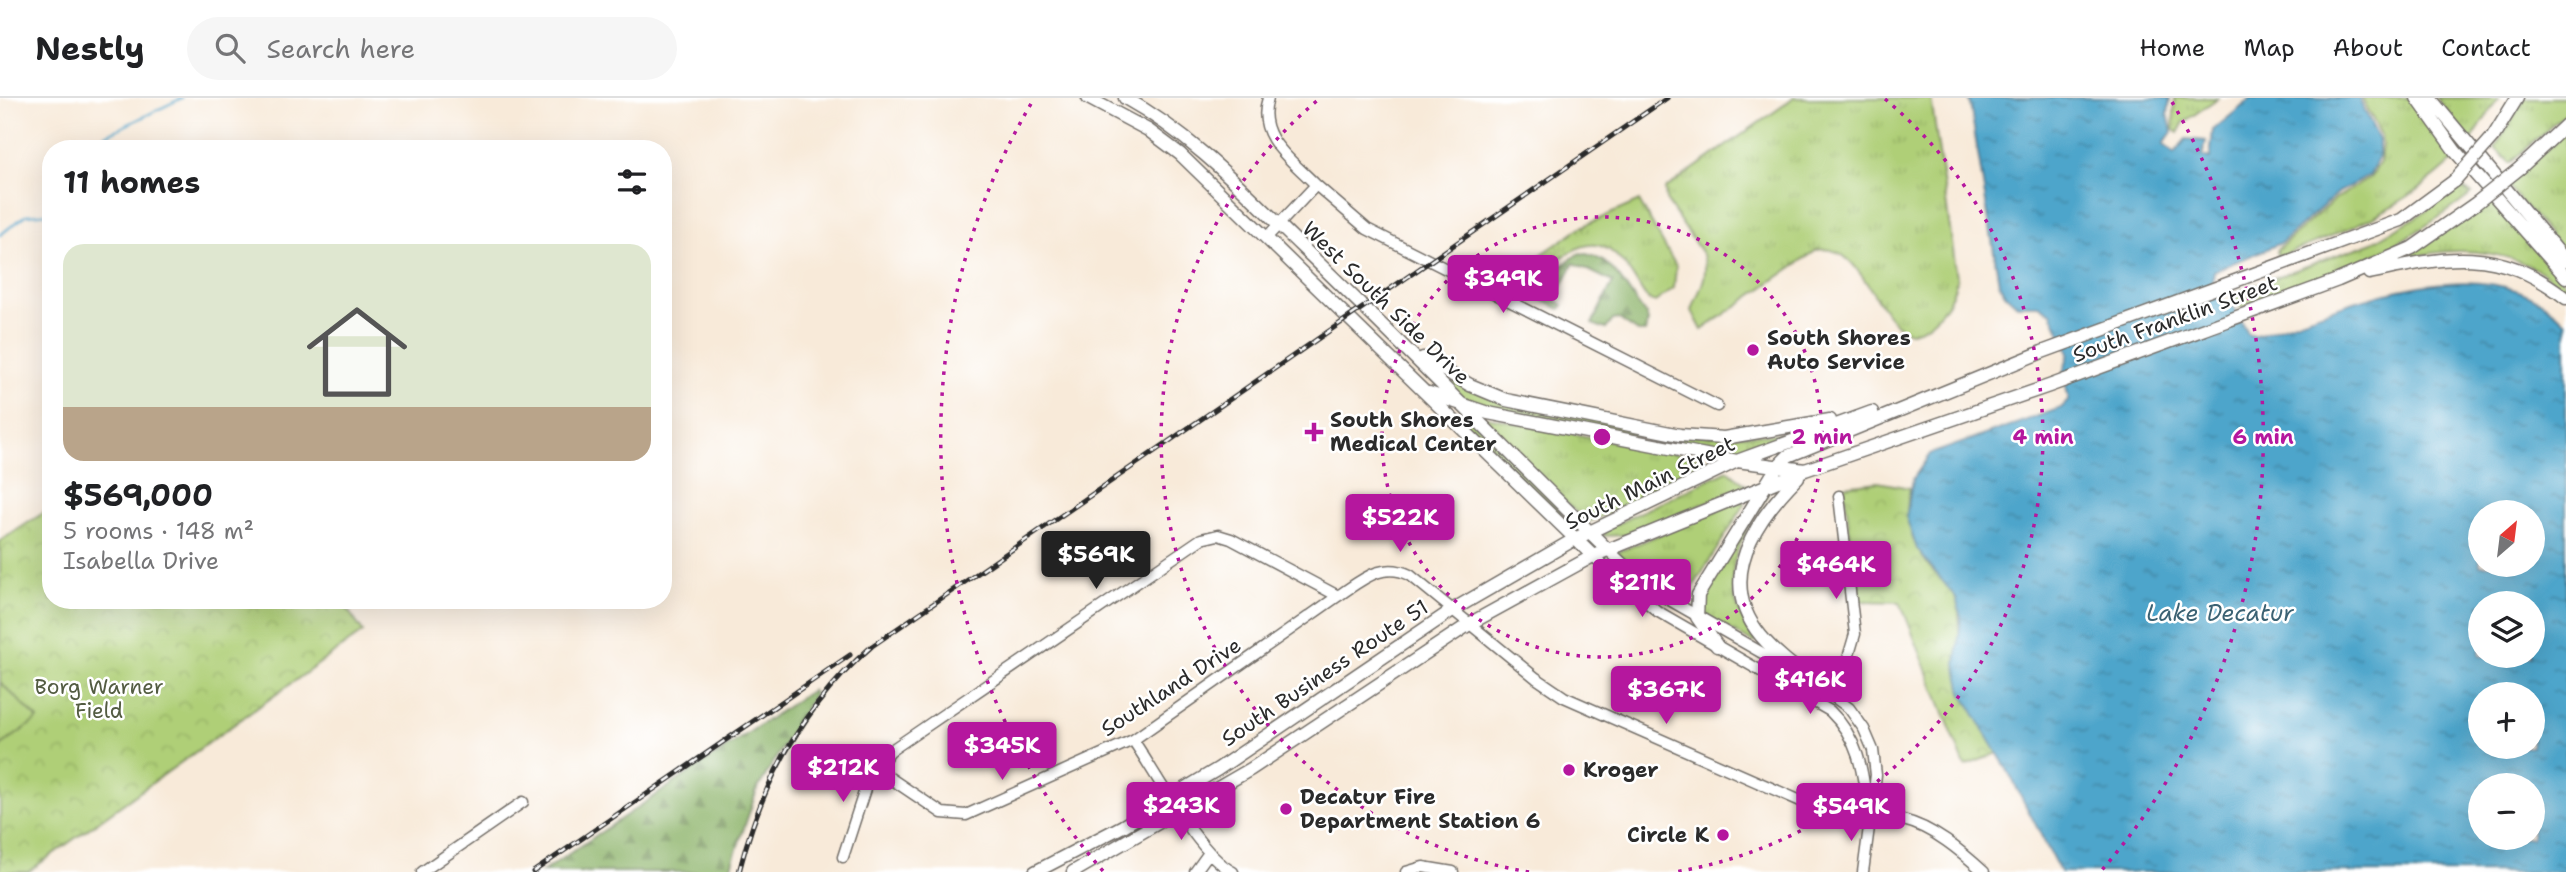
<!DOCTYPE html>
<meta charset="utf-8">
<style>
body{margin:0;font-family:"Shantell Sans",sans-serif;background:#f6f6f6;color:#202124;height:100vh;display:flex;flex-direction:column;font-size:26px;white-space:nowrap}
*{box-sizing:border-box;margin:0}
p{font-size:23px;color:#757577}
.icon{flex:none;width:38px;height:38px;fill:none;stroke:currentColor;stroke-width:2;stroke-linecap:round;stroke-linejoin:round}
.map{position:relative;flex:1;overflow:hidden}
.sheet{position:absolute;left:42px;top:42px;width:630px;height:469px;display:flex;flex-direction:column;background:#fff;border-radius:28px;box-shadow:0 7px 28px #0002}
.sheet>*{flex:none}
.needle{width:46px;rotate:28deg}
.fabs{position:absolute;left:2468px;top:402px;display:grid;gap:14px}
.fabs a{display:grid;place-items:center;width:77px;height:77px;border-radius:50%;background:#fff;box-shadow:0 7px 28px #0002;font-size:35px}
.price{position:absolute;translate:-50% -60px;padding:0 16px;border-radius:7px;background:#b5179e;color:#fff;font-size:23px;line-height:46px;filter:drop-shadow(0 2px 4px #0008)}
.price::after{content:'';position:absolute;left:50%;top:42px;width:21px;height:16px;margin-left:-10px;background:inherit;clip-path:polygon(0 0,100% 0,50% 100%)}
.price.current{background:#222;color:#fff}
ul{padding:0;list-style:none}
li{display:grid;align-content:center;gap:14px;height:371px;padding:0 21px}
li span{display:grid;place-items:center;height:217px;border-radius:21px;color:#555}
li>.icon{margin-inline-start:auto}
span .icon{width:126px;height:126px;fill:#fffc;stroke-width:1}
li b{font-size:30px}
h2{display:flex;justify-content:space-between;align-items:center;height:84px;padding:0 21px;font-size:30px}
header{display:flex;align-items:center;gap:42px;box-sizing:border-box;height:98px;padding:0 35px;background:#fff;border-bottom:2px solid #e0e0e0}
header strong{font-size:33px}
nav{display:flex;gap:38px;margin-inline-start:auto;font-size:24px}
.search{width:490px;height:63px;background:#f6f6f6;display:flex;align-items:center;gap:18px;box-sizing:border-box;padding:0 24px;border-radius:38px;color:#757577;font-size:26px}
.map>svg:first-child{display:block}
.grass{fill:url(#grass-tufts);stroke:#6d7d51;stroke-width:2}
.forest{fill:url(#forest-firs);stroke:#5b6e4a;stroke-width:2}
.park{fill:url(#park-crowns);stroke:#6d7d51;stroke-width:2}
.garden{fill:#afcf77;stroke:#6d7d51;stroke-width:2}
.water{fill:url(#water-ripples);stroke:#3c687b;stroke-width:2;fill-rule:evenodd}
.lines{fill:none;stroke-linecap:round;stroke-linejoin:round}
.stream{stroke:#4ea5cb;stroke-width:2.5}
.minor-casing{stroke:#736e68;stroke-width:13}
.major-casing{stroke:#736e68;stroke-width:15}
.minor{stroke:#fff;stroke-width:10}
.major{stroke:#fff;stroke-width:12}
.rail-casing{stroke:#2b2b2b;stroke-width:5}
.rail{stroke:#fff;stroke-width:2.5;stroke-dasharray:8;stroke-linecap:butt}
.major-bridge-casing{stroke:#736e68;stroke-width:15;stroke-linecap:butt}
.major-bridge{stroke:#fff;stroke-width:12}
.ring{fill:none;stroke:#b5179e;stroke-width:3.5;stroke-dasharray:3.5 7}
.poi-dot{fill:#b5179e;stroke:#fff;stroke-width:2.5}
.labels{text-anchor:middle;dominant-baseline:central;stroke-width:5;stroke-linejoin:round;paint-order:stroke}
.street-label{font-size:21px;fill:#2b2b2b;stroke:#fff}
.poi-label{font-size:21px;font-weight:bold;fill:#2b2b2b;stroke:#fff;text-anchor:start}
.park-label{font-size:21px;fill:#535c42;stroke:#fff}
.water-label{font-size:23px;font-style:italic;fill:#3b6273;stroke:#fff}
.centre{fill:#b5179e;stroke:#fff;stroke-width:3.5}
.ring-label{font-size:21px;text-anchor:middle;font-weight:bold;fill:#b5179e;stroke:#fff;stroke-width:5;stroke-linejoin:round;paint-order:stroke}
</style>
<header>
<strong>Nestly</strong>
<div class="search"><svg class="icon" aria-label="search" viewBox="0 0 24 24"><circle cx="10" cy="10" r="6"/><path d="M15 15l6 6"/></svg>Search here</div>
<nav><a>Home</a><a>Map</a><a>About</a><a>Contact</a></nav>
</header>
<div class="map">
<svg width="2566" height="774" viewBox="0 0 2566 774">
<defs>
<pattern id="grass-tufts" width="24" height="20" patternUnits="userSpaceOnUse" patternTransform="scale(1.75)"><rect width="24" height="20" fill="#afcf77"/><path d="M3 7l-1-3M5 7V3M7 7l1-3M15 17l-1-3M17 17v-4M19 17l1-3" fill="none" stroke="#97b267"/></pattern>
<pattern id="forest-firs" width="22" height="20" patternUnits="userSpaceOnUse" patternTransform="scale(1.75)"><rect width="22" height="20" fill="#8bb268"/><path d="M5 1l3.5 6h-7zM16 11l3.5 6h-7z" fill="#729156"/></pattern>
<pattern id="park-crowns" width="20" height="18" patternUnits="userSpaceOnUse" patternTransform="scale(1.75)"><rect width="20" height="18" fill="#afcf77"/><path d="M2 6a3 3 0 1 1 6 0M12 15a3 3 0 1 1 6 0" fill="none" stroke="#97b267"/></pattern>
<pattern id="water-ripples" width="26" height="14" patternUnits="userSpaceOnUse" patternTransform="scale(1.75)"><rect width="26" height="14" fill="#4ea5cb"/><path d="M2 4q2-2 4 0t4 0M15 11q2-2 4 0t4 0" fill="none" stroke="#4187a5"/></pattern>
</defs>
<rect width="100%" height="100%" fill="#fff"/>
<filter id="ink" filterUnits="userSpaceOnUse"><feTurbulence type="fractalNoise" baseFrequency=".0143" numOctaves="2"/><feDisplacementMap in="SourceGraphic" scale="14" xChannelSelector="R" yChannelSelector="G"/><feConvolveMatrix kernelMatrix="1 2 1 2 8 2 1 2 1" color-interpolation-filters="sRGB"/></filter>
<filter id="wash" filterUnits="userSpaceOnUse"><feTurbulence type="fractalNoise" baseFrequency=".00686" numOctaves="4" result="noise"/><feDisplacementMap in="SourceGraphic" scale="28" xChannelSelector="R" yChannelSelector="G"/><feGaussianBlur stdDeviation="1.57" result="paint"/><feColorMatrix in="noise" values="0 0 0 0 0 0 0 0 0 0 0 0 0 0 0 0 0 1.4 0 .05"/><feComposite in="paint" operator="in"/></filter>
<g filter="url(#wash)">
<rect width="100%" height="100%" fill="#f8ead9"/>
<path class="grass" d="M1794,0H1931L1957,179C1954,201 1934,231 1910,234C1874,223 1862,142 1817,152L1702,232L1692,213C1698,192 1710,180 1703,157L1666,102L1665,91Z
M2175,0H2218L2184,24L2178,35L2173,31Z
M2362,0H2409L2456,60C2404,110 2345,134 2278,159L2277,152L2335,101L2371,79L2380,64L2382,47L2381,37Z
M2436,0H2498L2471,43Z
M2525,0H2566V15L2510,65L2495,50Z
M2566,33V157L2508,88Z
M2459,89L2472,96C2395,154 2330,180 2240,210L2235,194L2373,144L2428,112Z
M2491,101L2566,186V193C2523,152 2460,145 2405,161L2403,158Z
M1639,103L1676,168L1674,190L1655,204C1645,202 1642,193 1637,185C1601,126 1582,145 1536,177L1522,170L1581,129Z
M1428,267L1463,288L1674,338L1780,336L1777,341L1737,356L1476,308L1466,305Z
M1451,313L1463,314L1563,413L1560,417Z
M1477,317L1719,364L1587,425Z
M1728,372L1747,388L1627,437L1603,438L1606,431Z
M1768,393C1768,399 1759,412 1754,420C1725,466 1725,498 1756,543L1754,545L1704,517V497Z
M1741,402L1745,406L1690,494L1688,509L1645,481L1618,454Z"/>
<path class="forest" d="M1580,155C1615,158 1626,194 1646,217L1648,223L1645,234H1638L1619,221L1613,222L1606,231L1592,226L1613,184L1574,165L1555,202L1563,207L1560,211L1492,177L1508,165L1543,180Z
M812,592L814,596L757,692L729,774H542Z"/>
<path class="park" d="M1878,384L1910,390C1903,418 1910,443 1928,467C1937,478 1949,486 1956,500C1962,515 1957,528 1960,543C1966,581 1980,622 1998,655L1965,668L1900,504L1858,503L1844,388Z
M51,410V502H341L363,534L28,774H0V443Z"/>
<path class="garden" d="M0,584L38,621L0,648Z"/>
<path class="water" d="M1969,0H2170L2168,16L2172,34L2163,46L2174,55L2186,41L2206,43L2203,58L2210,60L2213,32L2252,0H2359L2379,42V58L2370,77L2339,94L2281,145L2214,173C2211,194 2214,203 2234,209L2248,236L2254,238C2343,209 2489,141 2566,224V774H2060L2007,671L1962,595L1956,566L1961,519L1956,500L1917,451L1906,419L1913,381L1930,356L2061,310L2069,302L2063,275L2069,255L2051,215L2039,207H2017L2005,196L1999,185ZM2480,415H2532V467H2480ZM2480,506H2532V558H2480ZM2480,597H2532V649H2480ZM2480,688H2532V740H2480Z"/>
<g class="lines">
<path class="stream" d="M93,51L104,38L182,0
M0,137L26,117L51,115"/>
</g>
</g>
<g filter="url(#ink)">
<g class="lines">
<g class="minor-casing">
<path id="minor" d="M1316,87L1367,131L1717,308
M1266,140L1316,87C1292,62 1255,39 1268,0
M1608,452L1652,492L1792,572
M1593,458L1657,513L1830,613C1858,640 1863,672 1867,709
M1812,583L1849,610L1864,631L1873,652L1876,677L1863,774
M1827,597L1847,563L1855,536L1839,398
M1133,642C1157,677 1198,756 1233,774
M875,670L942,715L966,717L1133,642L1338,498C1362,482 1382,463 1410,477L1536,580L1564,599L1812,708C1842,718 1873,715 1903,722C1933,729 1962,754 1984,774
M843,759L868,682L890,653L1201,441L1218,437L1231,441L1338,498
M422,774L523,704
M1195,774L1208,756
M1406,774L1423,769L1453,774"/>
</g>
<g class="major-casing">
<path id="major" d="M1088,0L1148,32L1180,56L1593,458
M1125,0C1194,38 1247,96 1303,150C1406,249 1506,352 1608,452
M2417,0L2455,53L2566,179
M2430,0L2566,163
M2493,39L2517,0
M2520,70L2566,27
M2369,175C2447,158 2498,147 2566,200
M1423,260L1470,287L1506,302L1680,337L1724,340L1830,322
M1429,295L1488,315L1737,363L1805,372
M1798,379C1756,421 1714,482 1761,538C1777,557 1798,572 1818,587
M1717,548L1697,519L1698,497L1777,369L1788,358L2042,254L2401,122L2454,83
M1035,774L1123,728L1218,671L1454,511L1575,441L1737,363L1872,314
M1073,774L1251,671L1471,525L1593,458L1805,372L2049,288L2338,182L2412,150L2475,106"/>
</g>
<use href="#minor" class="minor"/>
<use href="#major" class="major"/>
<g class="rail-casing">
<path id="rail" d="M533,774L850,557
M739,774C761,685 802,609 872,548L1667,0"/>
</g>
<use href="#rail" class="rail"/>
<g class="major-bridge-casing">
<path id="major-bridge" d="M2454,83L2493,39
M2475,106L2520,70"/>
</g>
<use href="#major-bridge" class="major-bridge"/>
</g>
</g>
<g class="ring">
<circle cx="1602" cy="339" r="220"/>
<path d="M1529 774A441 441 0 0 1 1319 1M1885 1A441 441 0 0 1 1675 774"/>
<path d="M1103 773A661 661 0 0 1 1032 4M2172 4A661 661 0 0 1 2101 773"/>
</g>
<g class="poi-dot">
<circle cx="1753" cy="252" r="7"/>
<path d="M1310.5 323.5h7v7h7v7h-7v7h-7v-7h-7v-7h7z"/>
<circle cx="1569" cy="672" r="7"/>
<circle cx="1286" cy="711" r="7"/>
<circle cx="1723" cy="737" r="7"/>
</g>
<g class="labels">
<g class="street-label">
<text transform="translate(1386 205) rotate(44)">West South Side Drive</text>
<text transform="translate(2175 221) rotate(-20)">South Franklin Street</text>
<text transform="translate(1650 385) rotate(-26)">South Main Street</text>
<text transform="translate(1325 575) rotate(-34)">South Business Route 51</text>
<text transform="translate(1171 589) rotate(-33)">Southland Drive</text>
</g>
<g class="poi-label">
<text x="1767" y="240">South Shores<tspan x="1767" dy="24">Auto Service</tspan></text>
<text x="1330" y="322">South Shores<tspan x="1330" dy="24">Medical Center</tspan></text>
<text x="1583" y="672">Kroger</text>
<text x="1300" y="699">Decatur Fire<tspan x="1300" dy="24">Department Station 6</tspan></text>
<text x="1709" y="737" text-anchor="end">Circle K</text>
</g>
<g class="park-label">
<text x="99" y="589">Borg Warner<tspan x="99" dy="24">Field</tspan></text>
</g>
<g class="water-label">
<text x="2220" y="515">Lake Decatur</text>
</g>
</g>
<circle cx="1602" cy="339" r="10" class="centre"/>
<g class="ring-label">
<text x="1822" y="346">2 min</text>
<text x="2043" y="346">4 min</text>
<text x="2263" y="346">6 min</text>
</g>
</svg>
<div class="fabs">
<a><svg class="needle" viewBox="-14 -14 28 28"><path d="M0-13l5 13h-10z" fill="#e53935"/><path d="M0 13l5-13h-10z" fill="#757577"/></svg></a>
<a><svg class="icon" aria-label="layers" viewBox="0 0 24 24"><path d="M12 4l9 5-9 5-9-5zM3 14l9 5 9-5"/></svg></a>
<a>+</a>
<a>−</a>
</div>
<b class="price" style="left:1503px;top:217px">$349K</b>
<b class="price" style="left:1400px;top:456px">$522K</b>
<b class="price current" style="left:1096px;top:493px">$569K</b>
<b class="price" style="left:1836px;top:503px">$464K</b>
<b class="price" style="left:1642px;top:521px">$211K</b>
<b class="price" style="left:1810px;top:618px">$416K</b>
<b class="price" style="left:1666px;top:628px">$367K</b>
<b class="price" style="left:1002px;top:684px">$345K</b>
<b class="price" style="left:843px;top:706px">$212K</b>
<b class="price" style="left:1181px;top:744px">$243K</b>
<b class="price" style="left:1851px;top:745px">$549K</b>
<section class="sheet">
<h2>11 homes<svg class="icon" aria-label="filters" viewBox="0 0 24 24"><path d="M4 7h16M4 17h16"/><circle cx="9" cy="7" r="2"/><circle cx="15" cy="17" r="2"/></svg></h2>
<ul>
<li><span style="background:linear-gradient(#dfe7d0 75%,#b9a48a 0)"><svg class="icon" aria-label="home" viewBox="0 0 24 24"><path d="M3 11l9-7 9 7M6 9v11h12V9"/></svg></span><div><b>$569,000</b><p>5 rooms · 148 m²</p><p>Isabella Drive</p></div></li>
</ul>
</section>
</div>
